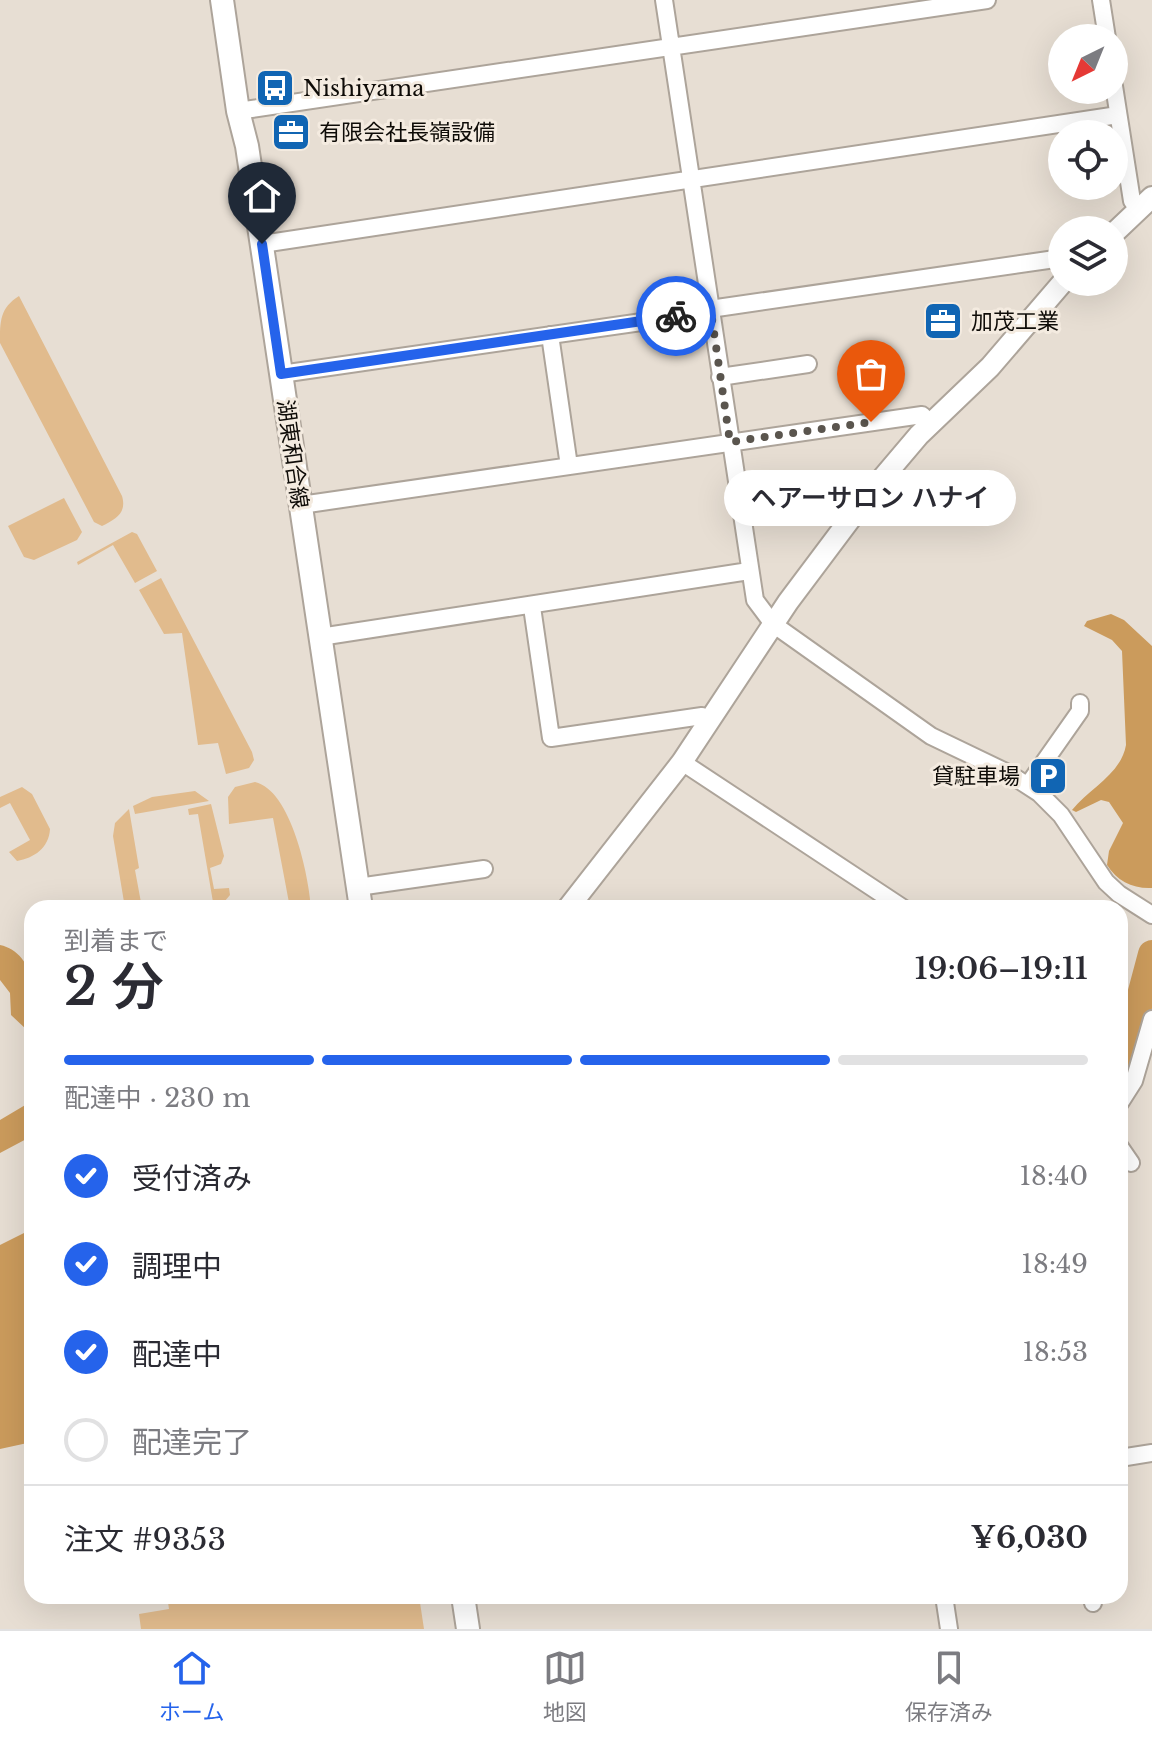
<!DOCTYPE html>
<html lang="ja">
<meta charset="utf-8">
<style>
body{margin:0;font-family:"Libre Baskerville","Noto Sans JP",serif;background:#f7f7f7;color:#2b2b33;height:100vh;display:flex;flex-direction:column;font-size:30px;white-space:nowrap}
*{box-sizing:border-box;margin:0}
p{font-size:26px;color:#7c7c81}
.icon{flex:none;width:44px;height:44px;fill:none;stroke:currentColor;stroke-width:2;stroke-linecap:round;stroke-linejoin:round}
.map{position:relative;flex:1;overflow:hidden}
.drawer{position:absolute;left:24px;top:900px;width:1104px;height:704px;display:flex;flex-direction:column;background:#fff;border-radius:24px;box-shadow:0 8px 32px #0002}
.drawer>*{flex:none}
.needle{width:52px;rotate:223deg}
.buttons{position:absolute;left:1048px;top:24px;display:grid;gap:16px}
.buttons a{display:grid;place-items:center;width:80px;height:80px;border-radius:50%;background:#fff;box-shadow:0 8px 32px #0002;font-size:40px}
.pin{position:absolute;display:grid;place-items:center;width:68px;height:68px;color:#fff;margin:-82px -34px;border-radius:50% 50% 50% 0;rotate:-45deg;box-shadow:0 0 8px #0007}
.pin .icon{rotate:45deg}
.courier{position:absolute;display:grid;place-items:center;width:80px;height:80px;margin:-40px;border:6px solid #2563eb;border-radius:50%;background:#fff;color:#222;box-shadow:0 2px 10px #0007}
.bubble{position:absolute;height:56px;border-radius:28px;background:#fff;box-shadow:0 8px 32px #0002;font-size:26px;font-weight:600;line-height:56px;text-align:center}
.head em{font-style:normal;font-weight:600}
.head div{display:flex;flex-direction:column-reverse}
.head{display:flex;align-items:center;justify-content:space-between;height:136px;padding:0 40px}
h1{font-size:52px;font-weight:600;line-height:60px}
.bar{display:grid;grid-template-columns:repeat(4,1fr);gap:12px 8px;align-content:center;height:96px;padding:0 40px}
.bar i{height:10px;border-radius:6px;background:#e1e1e2}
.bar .current{background:#2563eb}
.bar p{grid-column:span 4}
.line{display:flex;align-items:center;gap:20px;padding:0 40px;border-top:2px solid #e1e1e2}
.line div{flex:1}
ol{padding:0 40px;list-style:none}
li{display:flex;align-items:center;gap:24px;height:88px}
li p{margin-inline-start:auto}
li .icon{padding:8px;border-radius:50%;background:#2563eb;color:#fff;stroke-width:4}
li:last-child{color:#7c7c81}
li i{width:44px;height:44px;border:4px solid #e1e1e2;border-radius:50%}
.tabs{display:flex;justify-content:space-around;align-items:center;height:112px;border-top:2px solid #e1e1e2;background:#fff;font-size:22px;color:#7c7c81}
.tabs a{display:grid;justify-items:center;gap:4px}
.tabs .current{color:#2563eb}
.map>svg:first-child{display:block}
.green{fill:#e1bb8d}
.forest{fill:#cb9b5c}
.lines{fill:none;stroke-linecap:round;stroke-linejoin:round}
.river{stroke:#cb9b5c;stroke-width:28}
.minor-casing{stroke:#ada49a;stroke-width:20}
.tertiary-casing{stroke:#ada49a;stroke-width:24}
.secondary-casing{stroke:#ada49a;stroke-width:26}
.minor{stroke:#fff;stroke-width:16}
.tertiary{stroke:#fff;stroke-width:20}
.secondary{stroke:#fff;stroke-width:22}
.done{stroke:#5a554e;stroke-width:8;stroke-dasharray:0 14.4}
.route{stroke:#2563eb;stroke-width:10}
.labels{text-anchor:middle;stroke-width:6;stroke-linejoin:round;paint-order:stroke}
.poi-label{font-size:22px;fill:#0e0b07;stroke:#f4ebe0;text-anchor:start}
.street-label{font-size:22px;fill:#0e0b07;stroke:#f4ebe0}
</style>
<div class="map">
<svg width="1152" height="1629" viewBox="0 0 1152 1629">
<rect width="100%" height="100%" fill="#e7ded3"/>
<!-- green -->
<path class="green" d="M19 296 122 496C127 513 116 519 102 526L94 522 0 343C0 321 0 308 19 296Z
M64 498 82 532 77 540 34 560 24 557 8 526Z
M132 532 137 534 157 571 135 583 113 545 78 565 77 562Z
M161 578 252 752 254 760 249 768 226 774 218 743 198 745 182 633 164 634 139 590Z
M255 782C291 790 309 876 311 908H290L273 818 229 824 228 797 235 787Z
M22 787 32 794 50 829C49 848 34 858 17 861L9 852 30 840 10 803 0 808V797Z
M195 791 209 801 135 814 133 806 152 797Z
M211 804 224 856 221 864 210 868 214 889 229 888 230 895 219 908H214L198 814 189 815 188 809Z
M129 809 139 868 135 870 142 908H125L113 836 115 823Z
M167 1596H419L424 1629H141L139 1614 169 1609Z"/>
<!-- forest -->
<path class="forest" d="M1111 614 1124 620 1152 646V888C1133 889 1117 881 1107 865L1109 851 1123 823 1109 802 1101 800 1076 812 1072 810C1090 788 1121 774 1126 745L1122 651 1112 640 1084 626 1087 621Z
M0 945C18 949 28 963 32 981V1053L28 1044 27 1030 11 1015 10 993 0 980Z
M32 1101V1136L0 1153V1120Z
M32 1229V1442L0 1449V1245Z"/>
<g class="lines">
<!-- river -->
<path class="river" d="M1120 1074 1152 954"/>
<defs>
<path id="minor" d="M664 0 755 600 773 624 931 736 1008 773 1039 793 1061 815 1106 882 1119 894 1152 915
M1101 0 1107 38
M1114 86 1132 201 1139 209
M238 111 987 0
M262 244 1118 115
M710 309 1062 258
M550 335 569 466
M281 374 711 312
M720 377 808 364
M301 505 922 415 931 424
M532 607 551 738 702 716 710 721
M320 637 749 571
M682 762 903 908
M1028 785 1080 711V703
M358 887 484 869
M1120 1103 1134 1081 1152 1019
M1120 1147 1131 1163
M1120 1458 1152 1453
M944 1596 949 1629
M1092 1596 1093 1603"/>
<path id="tertiary" d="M1114 233 1152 197
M568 908 682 762 788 602 869 494 919 435 990 367 1063 282"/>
<path id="secondary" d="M222 0 238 111 247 146 361 908
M463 1596 468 1629"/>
</defs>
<!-- minor casing -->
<use href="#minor" class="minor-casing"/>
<!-- tertiary casing -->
<use href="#tertiary" class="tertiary-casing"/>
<!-- secondary casing -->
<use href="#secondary" class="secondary-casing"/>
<!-- minor -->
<use href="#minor" class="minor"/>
<!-- tertiary -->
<use href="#tertiary" class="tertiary"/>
<!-- secondary -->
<use href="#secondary" class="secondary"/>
</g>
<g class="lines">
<!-- done -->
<path class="done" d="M676 316 711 312 730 442 871 422"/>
<!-- route -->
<path class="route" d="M262 244 281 374 676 316"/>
</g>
<!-- icons -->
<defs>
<symbol id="bus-square" viewBox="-11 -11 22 22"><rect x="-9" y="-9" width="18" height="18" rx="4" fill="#1165b3" stroke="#f4ebe0"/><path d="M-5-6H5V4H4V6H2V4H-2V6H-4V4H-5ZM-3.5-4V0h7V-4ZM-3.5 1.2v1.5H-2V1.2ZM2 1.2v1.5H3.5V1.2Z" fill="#fff"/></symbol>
<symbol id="office-square" viewBox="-11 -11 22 22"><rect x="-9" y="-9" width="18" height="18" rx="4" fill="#1165b3" stroke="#f4ebe0"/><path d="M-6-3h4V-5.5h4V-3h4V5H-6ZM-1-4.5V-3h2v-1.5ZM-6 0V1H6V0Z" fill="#fff"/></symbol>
<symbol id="parking-square" viewBox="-11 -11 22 22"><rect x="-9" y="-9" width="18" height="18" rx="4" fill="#1165b3" stroke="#f4ebe0"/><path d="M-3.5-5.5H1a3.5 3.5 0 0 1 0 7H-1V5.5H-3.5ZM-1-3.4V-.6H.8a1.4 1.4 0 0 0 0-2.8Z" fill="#fff"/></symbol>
</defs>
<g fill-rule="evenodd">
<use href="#bus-square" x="253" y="66" width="44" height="44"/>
<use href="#office-square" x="269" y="110" width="44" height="44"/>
<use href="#office-square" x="921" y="299" width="44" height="44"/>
<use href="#parking-square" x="1026" y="754" width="44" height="44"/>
</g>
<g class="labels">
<!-- poi labels -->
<g class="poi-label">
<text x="303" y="96">Nishiyama</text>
<text x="319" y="140">有限会社長嶺設備</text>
<text x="971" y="329">加茂工業</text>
<text x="1020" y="784" text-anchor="end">貸駐車場</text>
</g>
<!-- street labels -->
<g class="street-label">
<text transform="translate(293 454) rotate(82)" y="8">湖東和合線</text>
</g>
</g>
</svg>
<div class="buttons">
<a><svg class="needle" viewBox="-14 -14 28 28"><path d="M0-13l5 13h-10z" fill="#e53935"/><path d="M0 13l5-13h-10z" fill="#7c7c81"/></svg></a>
<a><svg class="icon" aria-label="locate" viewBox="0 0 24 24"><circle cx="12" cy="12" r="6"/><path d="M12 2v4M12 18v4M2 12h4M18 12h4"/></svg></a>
<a><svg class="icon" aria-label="layers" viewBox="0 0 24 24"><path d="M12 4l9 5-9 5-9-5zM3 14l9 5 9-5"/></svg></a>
</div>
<div class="pin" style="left:871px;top:422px;background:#ea580c"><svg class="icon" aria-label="bag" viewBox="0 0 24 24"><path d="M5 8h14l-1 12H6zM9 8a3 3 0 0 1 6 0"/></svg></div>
<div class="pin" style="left:262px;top:244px;background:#1f2937"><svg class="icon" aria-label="home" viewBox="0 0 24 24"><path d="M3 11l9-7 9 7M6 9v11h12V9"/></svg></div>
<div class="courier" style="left:676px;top:316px"><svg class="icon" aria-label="bike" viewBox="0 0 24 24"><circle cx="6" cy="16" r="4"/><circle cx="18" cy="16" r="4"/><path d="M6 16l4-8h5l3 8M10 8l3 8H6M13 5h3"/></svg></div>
<div class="bubble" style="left:724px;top:470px;width:292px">ヘアーサロン ハナイ</div>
<section class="drawer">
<div class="head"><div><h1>2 分</h1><p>到着まで</p></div><em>19:06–19:11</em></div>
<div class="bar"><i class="current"></i><i class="current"></i><i class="current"></i><i></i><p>配達中 · 230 m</p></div>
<ol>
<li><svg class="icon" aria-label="check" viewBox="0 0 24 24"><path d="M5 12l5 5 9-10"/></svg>受付済み<p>18:40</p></li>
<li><svg class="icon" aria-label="check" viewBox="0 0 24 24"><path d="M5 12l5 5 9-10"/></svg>調理中<p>18:49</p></li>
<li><svg class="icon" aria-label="check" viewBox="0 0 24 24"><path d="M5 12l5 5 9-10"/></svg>配達中<p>18:53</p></li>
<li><i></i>配達完了</li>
</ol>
<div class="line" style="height:104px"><div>注文 #9353</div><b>¥6,030</b></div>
</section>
</div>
<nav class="tabs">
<a class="current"><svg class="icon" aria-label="home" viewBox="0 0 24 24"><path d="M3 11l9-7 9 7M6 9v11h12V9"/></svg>ホーム</a>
<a><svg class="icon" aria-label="map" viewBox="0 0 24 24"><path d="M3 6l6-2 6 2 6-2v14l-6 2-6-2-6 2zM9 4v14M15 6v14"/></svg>地図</a>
<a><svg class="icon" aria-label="saved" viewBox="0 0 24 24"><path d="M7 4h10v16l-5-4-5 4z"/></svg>保存済み</a>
</nav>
